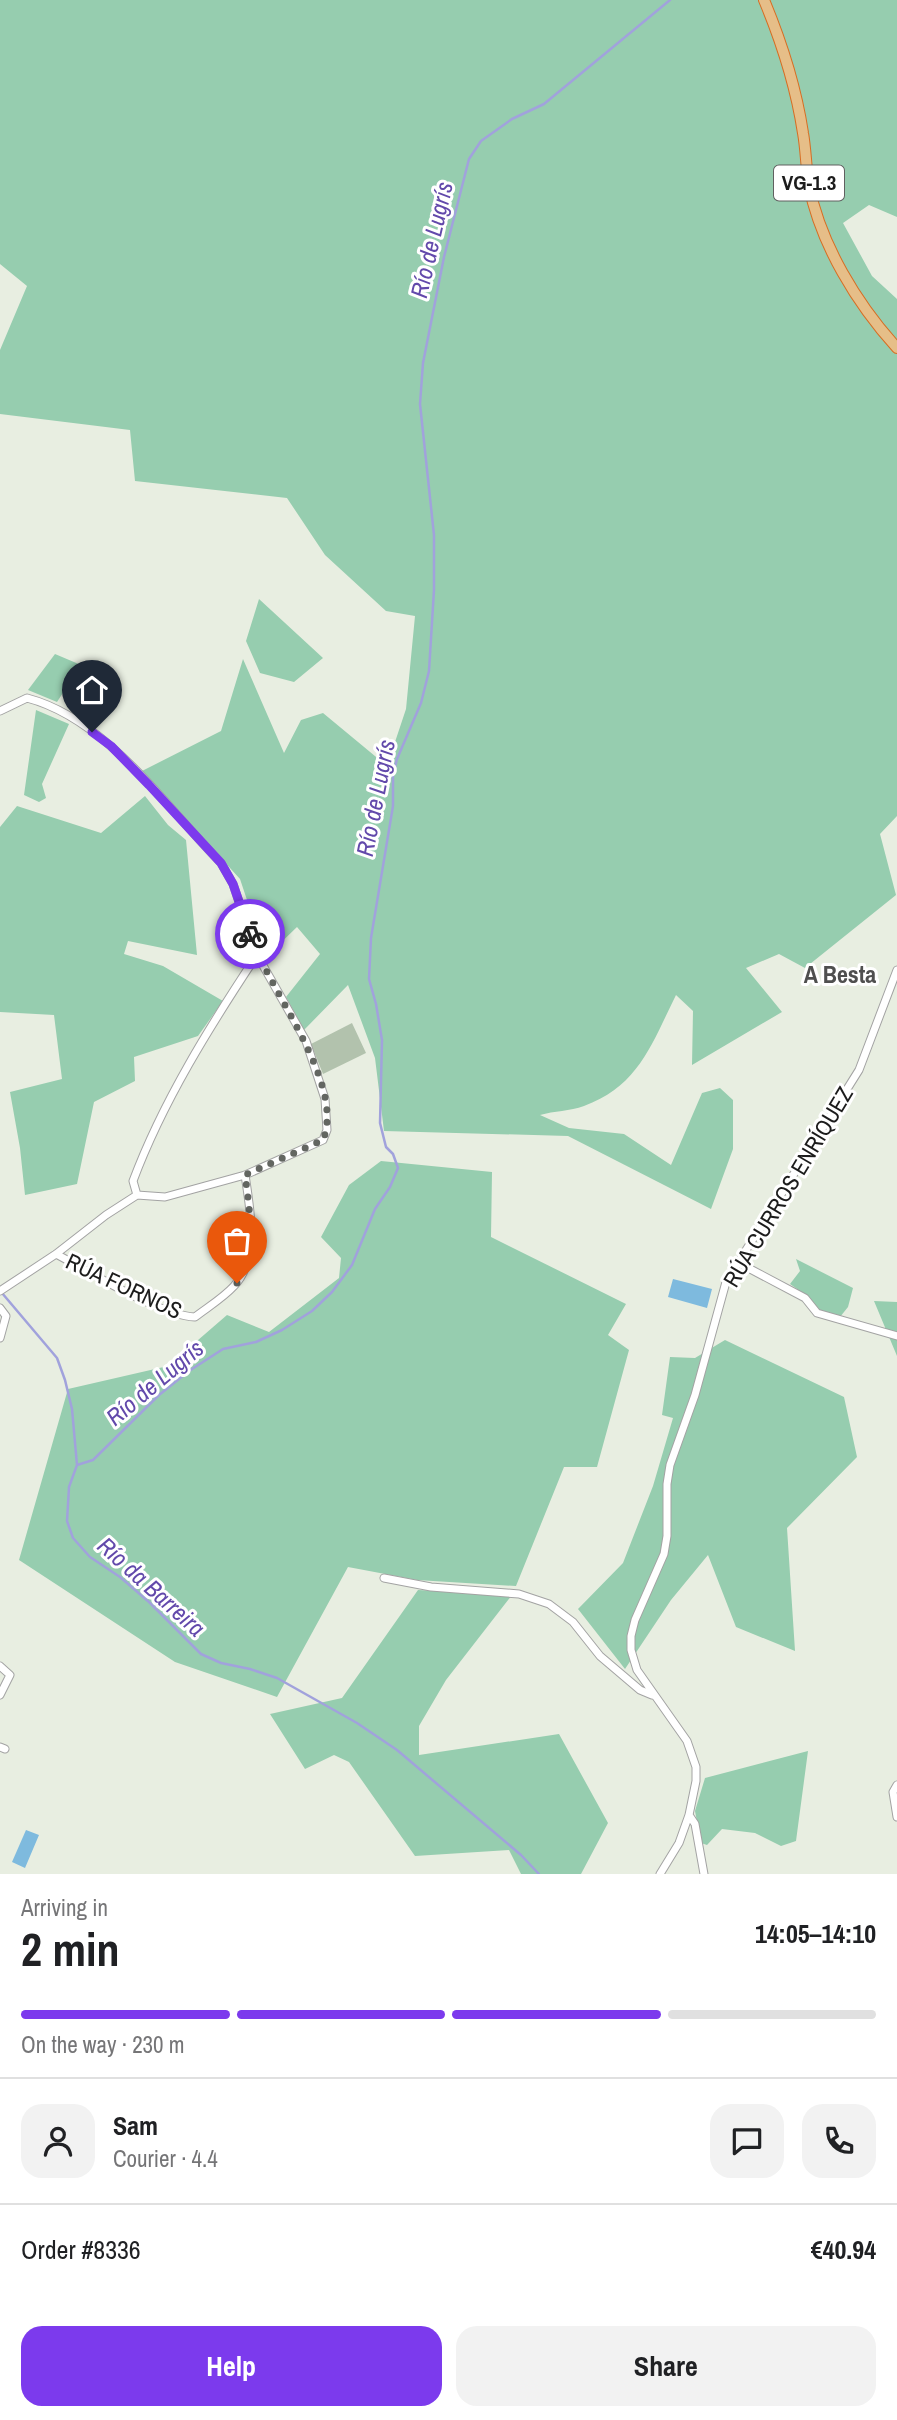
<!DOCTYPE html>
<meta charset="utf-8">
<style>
body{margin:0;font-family:"Archivo Narrow",sans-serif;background:#f2f2f2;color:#202124;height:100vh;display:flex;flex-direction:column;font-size:26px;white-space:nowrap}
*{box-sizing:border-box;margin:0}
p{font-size:23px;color:#757577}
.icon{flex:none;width:38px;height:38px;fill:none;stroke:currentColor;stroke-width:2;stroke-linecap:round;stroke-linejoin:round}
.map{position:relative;height:1874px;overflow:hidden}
.side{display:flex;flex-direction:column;background:#fff;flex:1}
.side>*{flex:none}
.pin{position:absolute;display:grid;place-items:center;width:60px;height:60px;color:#fff;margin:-72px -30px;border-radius:50% 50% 50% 0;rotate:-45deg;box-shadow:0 0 7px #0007}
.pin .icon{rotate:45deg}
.courier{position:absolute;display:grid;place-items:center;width:70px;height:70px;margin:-35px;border:5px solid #7c3aed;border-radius:50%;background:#fff;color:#222;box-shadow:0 2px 9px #0007}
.summary em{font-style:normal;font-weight:700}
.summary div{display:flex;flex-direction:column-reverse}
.summary{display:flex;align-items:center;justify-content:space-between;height:119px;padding:0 21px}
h1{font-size:46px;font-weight:700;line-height:52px}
.bar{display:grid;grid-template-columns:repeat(4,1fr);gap:10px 7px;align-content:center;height:84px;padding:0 21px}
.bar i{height:9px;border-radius:5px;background:#e0e0e0}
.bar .selected{background:#7c3aed}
.bar p{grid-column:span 4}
.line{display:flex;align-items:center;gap:18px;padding:0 21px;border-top:2px solid #e0e0e0}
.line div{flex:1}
.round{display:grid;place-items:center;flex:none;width:74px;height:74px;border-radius:21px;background:#f2f2f2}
.primary-button{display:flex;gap:14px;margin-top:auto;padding:14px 21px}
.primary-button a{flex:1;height:80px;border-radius:21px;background:#7c3aed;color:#fff;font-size:28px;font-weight:700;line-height:80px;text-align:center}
.primary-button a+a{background:#f2f2f2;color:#202124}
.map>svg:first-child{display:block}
.construction{fill:#b2c2ad}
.forest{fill:#96cdaf}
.pitch{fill:#7ebade}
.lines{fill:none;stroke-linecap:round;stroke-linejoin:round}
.stream{stroke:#a1a2dc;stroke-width:2.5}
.minor-casing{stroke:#a3a3a3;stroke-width:9}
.highway-casing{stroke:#d76d23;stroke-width:12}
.minor{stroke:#fff;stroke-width:7}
.highway{stroke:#e6be88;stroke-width:10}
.done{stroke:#636661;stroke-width:7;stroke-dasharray:0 12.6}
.route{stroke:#7c3aed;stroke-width:9}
.labels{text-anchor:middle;stroke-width:6;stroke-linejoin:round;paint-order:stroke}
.shield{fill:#fff;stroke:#606060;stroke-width:2}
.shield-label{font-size:21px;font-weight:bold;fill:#1c1c1c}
.street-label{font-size:23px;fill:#1c1c1c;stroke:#fff}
.water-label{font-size:24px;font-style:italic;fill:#6249ab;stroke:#fff}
.neighbourhood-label{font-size:24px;font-weight:bold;fill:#4f4f4f;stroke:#fff}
</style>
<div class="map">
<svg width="897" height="1874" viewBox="0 0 897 1874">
<rect width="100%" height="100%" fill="#e8eee1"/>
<!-- construction -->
<path class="construction" d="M352 1023 366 1053 323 1074 311 1044Z"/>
<!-- forest -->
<path class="forest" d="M0 0H897V217L869 205 843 223 872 276 897 299V816L880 834 896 895 805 968 779 954 746 968 782 1012 692 1065 693 1011 676 995C652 1043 639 1086 584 1106 570 1111 554 1111 540 1115L569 1128 624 1134 671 1165 702 1093 720 1088 733 1100V1149L711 1209 568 1136 384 1131 375 1058 348 985 304 1030 286 997 320 954 297 927 266 957 240 879 142 771 221 731 243 659 284 753 301 720 323 713 387 766 406 709 415 616 386 611 325 555 287 498 135 481 130 430 0 414V350L27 286 0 264Z
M259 599 323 658 294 682 260 673 246 641Z
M55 654 81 665 57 702 28 690Z
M36 710 69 724 42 784 46 798 39 802 24 795Z
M145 796 168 825 186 840 197 955 128 941 124 954 163 966 223 1001 198 1036 134 1057 135 1081 94 1102 77 1184 25 1195 20 1148 10 1092 62 1079 54 1015 0 1012V827L17 806 101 833Z
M381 1161 492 1172 491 1237 626 1304 608 1335 629 1350 597 1467H564L516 1586 417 1580 348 1567 277 1697 175 1662 19 1560 68 1389 168 1366 227 1315 269 1332 339 1278 341 1258 321 1237 349 1185Z
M796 1259 853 1288 848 1307 840 1317 819 1310 807 1296 790 1284 800 1271Z
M874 1301 897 1302V1356Z
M725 1340 844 1397 857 1457 787 1528 795 1651 736 1627 708 1555 671 1600 625 1669 578 1609 623 1563 653 1486 673 1418 662 1415 670 1357 695 1358Z
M418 1590 512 1595 446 1680 419 1726V1755L559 1734 608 1823 581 1874H521L509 1850 415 1856 349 1762 334 1755 305 1769 270 1714 342 1698Z
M808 1751 796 1841 781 1846 755 1833 722 1829 707 1845 701 1843 695 1811 705 1778Z"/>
<!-- pitch -->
<path class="pitch" d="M673 1279 712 1289 707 1308 668 1297Z
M26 1830 39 1835 25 1868 12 1862Z"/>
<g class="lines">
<!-- stream -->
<path class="stream" d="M2 1293 57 1358 65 1380 72 1409 77 1465 69 1487 67 1521 73 1538 90 1557 120 1577 149 1602 201 1654 221 1663 250 1669 277 1678 357 1723 397 1750 521 1855 539 1874
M77 1465 93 1460 159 1395 189 1371 223 1349 256 1342 282 1330 312 1311 332 1292 352 1265 375 1209 390 1187 398 1168 393 1154 386 1147 380 1123 382 1040 376 1004 369 979 371 938 393 806V775L397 759 421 703 429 671 434 590V535L420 404 423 363 444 257 469 159 481 141 512 119 544 104 670 0"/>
<defs>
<path id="minor" d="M0 711 27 698C107 719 165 806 221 863L233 884 257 955 306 1041 325 1099 327 1130 323 1140 245 1175 165 1197 137 1195 106 1215 56 1254 0 1291
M137 1195 133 1181C163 1101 210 1026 257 955
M56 1254C90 1272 161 1316 195 1317 208 1307 223 1298 234 1286 260 1259 250 1208 245 1175
M737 1262 805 1298 817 1313 897 1336
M0 1308 6 1316 0 1338
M384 1578 431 1587 519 1594 549 1604 573 1622 600 1656 640 1690 652 1695
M0 1666 10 1675 0 1695
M0 1747 5 1749
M897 1785 893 1792 897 1817
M689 1815 695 1824 704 1874
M660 1874 679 1843 689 1815 696 1781V1767L687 1741 637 1670 631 1650V1636L635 1620 664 1554 667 1536V1484L670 1465 695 1395 726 1282 859 1070 897 970"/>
<path id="highway" d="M764 0C782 43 796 87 803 133 806 150 806 168 809 186 821 245 857 304 897 348"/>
</defs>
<!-- minor casing -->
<use href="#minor" class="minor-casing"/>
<!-- highway casing -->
<use href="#highway" class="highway-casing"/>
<!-- minor -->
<use href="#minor" class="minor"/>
<!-- highway -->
<use href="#highway" class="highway"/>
</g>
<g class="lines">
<!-- done -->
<path class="done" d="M237 1283C256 1250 250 1211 245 1175L323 1140C346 1083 267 988 250 934"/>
<!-- route -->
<path class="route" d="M92 732 111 746 149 785 221 863 233 884 250 934"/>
</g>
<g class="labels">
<!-- shield labels -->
<rect class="shield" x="774" y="165.5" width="70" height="35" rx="5"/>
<g class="shield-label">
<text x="809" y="190">VG-1.3</text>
</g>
<!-- street labels -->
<g class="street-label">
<text transform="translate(788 1187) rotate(-59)" y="8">RÚA CURROS ENRÍQUEZ</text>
<text transform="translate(124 1286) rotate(25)" y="8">RÚA FORNOS</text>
</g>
<!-- water labels -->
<g class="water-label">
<text transform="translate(432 240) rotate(-77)" y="8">Río de Lugrís</text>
<text transform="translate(376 798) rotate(-79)" y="8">Río de Lugrís</text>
<text transform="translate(155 1383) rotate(-40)" y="8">Río de Lugrís</text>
<text transform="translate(151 1587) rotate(42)" y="8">Río da Barreira</text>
</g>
<!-- neighbourhood labels -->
<g class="neighbourhood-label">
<text x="840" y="983">A Besta</text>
</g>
</g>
</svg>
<div class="pin" style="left:237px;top:1283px;background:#ea580c"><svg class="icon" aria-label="bag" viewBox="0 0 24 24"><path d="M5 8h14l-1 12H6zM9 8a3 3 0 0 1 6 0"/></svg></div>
<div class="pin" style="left:92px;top:732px;background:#1f2937"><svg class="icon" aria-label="home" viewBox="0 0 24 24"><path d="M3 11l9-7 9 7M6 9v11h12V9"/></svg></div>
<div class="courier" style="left:250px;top:934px"><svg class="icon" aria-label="bike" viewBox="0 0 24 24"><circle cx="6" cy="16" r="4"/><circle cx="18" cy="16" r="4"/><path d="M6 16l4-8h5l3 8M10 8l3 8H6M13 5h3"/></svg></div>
</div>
<section class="side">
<div class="summary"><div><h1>2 min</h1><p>Arriving in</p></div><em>14:05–14:10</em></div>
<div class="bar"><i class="selected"></i><i class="selected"></i><i class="selected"></i><i></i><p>On the way · 230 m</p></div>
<div class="line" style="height:126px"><a class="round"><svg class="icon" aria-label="person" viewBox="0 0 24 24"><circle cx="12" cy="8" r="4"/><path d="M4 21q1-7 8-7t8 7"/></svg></a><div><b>Sam</b><p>Courier · 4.4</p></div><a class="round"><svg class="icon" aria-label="chat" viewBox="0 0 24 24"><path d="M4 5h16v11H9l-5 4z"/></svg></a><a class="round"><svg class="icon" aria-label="phone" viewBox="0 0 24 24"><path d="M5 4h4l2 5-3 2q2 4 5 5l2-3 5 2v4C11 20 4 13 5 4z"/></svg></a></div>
<div class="line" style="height:91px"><div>Order #8336</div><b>€40.94</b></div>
<div class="primary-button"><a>Help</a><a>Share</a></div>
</section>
